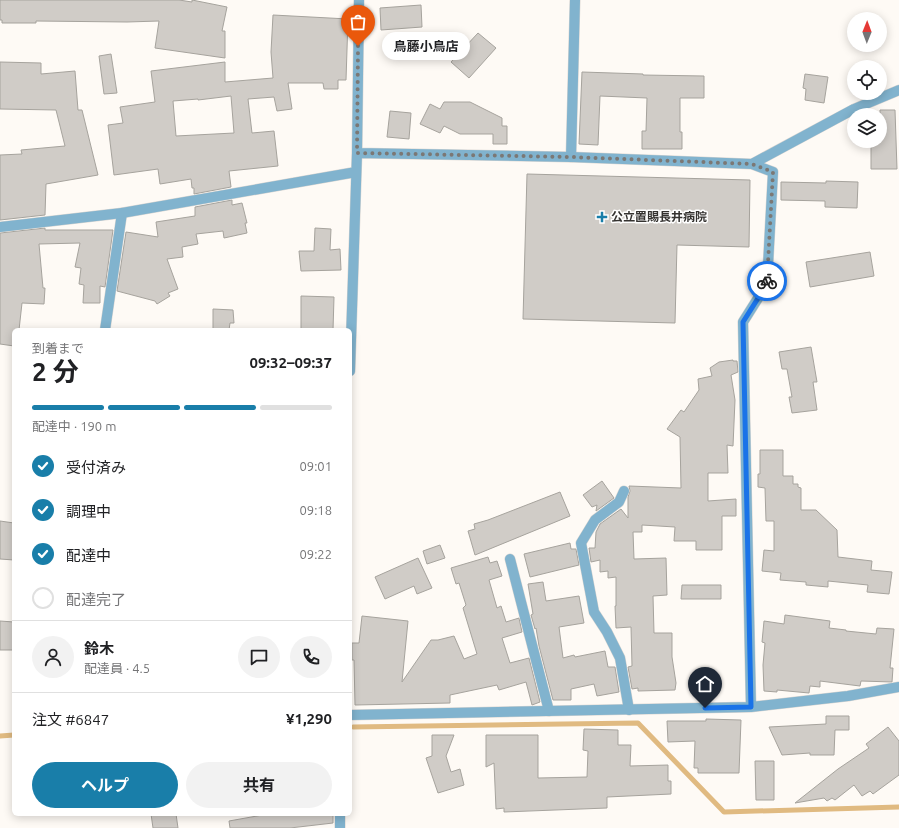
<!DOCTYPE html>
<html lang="ja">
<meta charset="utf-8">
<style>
body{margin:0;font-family:Ubuntu,"Noto Sans JP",sans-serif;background:#f2f2f2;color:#202124;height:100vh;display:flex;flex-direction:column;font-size:15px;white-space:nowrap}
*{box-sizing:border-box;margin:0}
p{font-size:13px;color:#757577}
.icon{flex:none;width:22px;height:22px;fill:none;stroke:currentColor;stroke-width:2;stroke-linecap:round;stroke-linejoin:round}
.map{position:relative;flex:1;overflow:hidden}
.panel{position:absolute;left:12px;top:328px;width:340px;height:488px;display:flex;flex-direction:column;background:#fff;border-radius:6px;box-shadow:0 2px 10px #0003}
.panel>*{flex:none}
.needle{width:26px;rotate:1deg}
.buttons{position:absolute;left:847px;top:12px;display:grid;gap:8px}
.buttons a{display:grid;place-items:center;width:40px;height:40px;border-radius:50%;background:#fff;box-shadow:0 2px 10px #0003;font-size:20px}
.pin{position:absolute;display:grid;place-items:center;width:34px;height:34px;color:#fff;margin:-41px -17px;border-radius:50% 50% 50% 0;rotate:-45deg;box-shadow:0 0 4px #0007}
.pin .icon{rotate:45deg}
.courier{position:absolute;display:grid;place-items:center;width:40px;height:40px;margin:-20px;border:3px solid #1a73e8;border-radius:50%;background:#fff;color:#222;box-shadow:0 1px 5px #0007}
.bubble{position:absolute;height:28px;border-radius:14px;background:#fff;box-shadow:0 2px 10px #0003;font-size:13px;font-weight:700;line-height:28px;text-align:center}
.overview em{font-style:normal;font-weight:700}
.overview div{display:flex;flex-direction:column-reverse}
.overview{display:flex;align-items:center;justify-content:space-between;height:68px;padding:0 20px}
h1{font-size:26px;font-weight:700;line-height:30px}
.bar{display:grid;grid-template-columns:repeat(4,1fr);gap:6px 4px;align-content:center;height:48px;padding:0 20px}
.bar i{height:5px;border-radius:3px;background:#e0e0e0}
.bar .on{background:#197ea9}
.bar p{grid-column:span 4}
.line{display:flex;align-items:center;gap:10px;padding:0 20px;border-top:1px solid #e0e0e0}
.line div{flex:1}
.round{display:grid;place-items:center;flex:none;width:42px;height:42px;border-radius:21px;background:#f2f2f2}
ol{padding:0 20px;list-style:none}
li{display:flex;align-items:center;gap:12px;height:44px}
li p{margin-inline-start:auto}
li .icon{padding:4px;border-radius:50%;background:#197ea9;color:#fff;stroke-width:4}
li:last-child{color:#757577}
li i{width:22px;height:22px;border:2px solid #e0e0e0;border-radius:50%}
.primary-button{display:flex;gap:8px;margin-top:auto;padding:8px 20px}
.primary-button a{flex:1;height:46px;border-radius:24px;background:#197ea9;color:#fff;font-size:16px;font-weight:700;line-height:46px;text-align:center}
.primary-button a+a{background:#f2f2f2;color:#202124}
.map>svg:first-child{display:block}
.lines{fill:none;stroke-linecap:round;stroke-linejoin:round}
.stream{stroke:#e0ba81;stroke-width:5}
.building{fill:#d0ccc7;stroke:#a6a39d;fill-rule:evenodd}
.lane-casing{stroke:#dad6d2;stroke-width:11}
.street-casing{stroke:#dad6d2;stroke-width:11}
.lane{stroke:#81b3ce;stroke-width:10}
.street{stroke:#81b3ce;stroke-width:10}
.done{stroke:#7b7875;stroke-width:4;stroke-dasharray:0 7.2}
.route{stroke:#1a73e8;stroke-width:5}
.poi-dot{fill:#197ea9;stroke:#fff;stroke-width:1.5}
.labels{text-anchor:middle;stroke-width:3;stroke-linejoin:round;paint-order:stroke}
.poi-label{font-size:12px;font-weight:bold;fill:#343230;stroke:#fff;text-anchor:start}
</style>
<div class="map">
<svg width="899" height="828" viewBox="0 0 899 828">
<rect width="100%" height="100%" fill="#fefaf5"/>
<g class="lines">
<!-- stream -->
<path class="stream" d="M353 727 638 723 724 812 899 807
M0 736 14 735"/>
</g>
<!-- building -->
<path class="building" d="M0 0H179L192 2V0L227 7 222 31H225V58L155 48 159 21 127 22 36 21V23H2V20H0Z
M421 5 422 27 381 30 380 8Z
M273 15 348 19 346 80H338V89H324L323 83H288L292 109 277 111 274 97 248 99 252 133 274 131 278 166 229 171 231 187 194 194V188H192L191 179 160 184 158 169 114 175 108 125 123 123 120 107 155 102 151 71 225 62V82L273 78 271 52ZM231 96 234 133 176 136 173 101 198 99V100Z
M478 33 496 48 469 78 451 62Z
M111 54 117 93 104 94 99 56Z
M0 62 41 63V74L75 71 78 110H82L98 175 46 184 45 215 0 220V155L22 154 21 150 65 146 56 110 0 109Z
M582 72 643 74V75L704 76V98H680V132H682V149H642V131H646L647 98 600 96 598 145 579 144Z
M805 74 828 77 824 103 805 100 806 89 803 88Z
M444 102H470L502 118V126H507V144H493V134H460L444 126 440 133 420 124 430 104 440 109Z
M880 110H895L897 169H871V141H880Z
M390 111 411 113 409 139 387 137Z
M527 174 750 180 749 247 677 245 675 323 523 319Z
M826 181 858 182 857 208 825 207V201L781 200V182L826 183Z
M232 200V205L242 203 247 223H245L247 233 224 238 223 231 196 234 198 244 182 247 183 257 167 259 178 289 168 293 170 296 157 304 155 301 117 291 126 232 158 237 156 222 195 216V207Z
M45 228V230H113L105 287 100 286V303H83L84 285 79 284 81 268 75 267 80 243 39 244 43 288H45L44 304 22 303 19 330H14V346L0 344V233Z
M315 228 331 229 330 250 340 249 341 270 301 271 299 251H314Z
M870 252 874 276 810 287 806 262Z
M301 296 334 297 333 330H301Z
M213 309 233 310 234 323H230L229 330H213Z
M811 347 817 382H813L817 410 792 413 789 397H792L787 369H782L779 352Z
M733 360V361H737L738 372 731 375 735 400 733 446 727 445 728 473H708V501L736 499V516H722V550H696V541H674L675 527 642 525V532H633L634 559 666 558 667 595 653 596 654 633H672V657L676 683 675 690 638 691V688L632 689 628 667 632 666 631 627 616 628 615 606H616V577L608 578V571L600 572V560L591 562 589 548H595L596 532 600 524 621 509 628 518V497L630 491 629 486 681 488 680 437 667 429 681 410 684 412 699 390 698 379 712 376 710 368 719 362Z
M760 450H783V476H793V484H798V487L801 488V510H816L837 530 838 557 872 561 871 570 892 572 889 594 867 592 868 585 828 581V587L806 585V582L780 580 781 573 762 571 764 550 774 551V521H766L765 488 758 487V474H760Z
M602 481 614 498 596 511 597 505 592 507 583 495Z
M560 492 570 516 475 555 468 531 475 529 474 524 488 520Z
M0 521 14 523V560L0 559Z
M570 543 571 549H576L579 565 530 577 524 554Z
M440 545 445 558 427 564 423 551Z
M488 557 490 563 497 561 502 576 489 580 497 608 501 606 506 622 519 618 522 632 502 638 510 663 529 658 540 702 532 705 526 682 499 690 497 685 450 695V703L355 705 354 660H352V643H359L362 616 408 621 402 682 431 640H438L454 636 464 659 477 654 463 608 466 605 459 583 456 584 451 568Z
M418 558 432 588 417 594 414 586 385 599 375 577Z
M543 582 546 601 579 596 584 623 559 627 563 658 574 655 575 657 605 651 608 667H615L619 692 597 696 594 684 571 689V700H553L539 646 536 628 535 629 531 615 533 614 528 584Z
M682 585H721V599H681Z
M785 615 830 621 829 628 846 630V631L876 634 877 628 894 629 890 668H893L892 682 861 681 860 686 820 681V687L810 686 809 693 777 690V692L764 691 763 665 765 643 762 642 764 621 784 624Z
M0 621 14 622V650H0Z
M826 716H849V730H835L834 755H810V753L782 755 769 727 826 724Z
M706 719 741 720 739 773H698V768H694L695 741 668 742 667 721H706Z
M888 727 899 741V775L873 794 870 791 862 796 854 785 835 800 832 798 827 801 824 798 795 803 838 769 869 748 866 744Z
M584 729 618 730V745H631L630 766 668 765V781H671V794L607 797V808L504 812V808L496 809 494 763 486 767V735H538V778L587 777 588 751 583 750Z
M432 735H454L446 756 451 772 460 769 464 785 438 793 426 758 432 756Z
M755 761H774V800H756Z
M151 814H176L178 828H153Z
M268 814H333V823L290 828H230L229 821Z"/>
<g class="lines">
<defs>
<path id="lane" d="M571 157 575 0
M105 330 122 213
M624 491 619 502 595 520 581 543 594 612 607 632 620 658 629 710
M510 559 549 711"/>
<path id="street" d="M357 153 571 157 752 164 773 172 767 284 743 322 751 707
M752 164 854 109 899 90
M0 227 122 213 356 172
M350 371 357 153 359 0
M350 715 751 707 848 696 899 687
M340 814V828"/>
</defs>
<!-- lane casing -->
<use href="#lane" class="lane-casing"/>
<!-- street casing -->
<use href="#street" class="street-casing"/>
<!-- lane -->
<use href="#lane" class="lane"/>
<!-- street -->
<use href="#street" class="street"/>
</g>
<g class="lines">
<!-- done -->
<path class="done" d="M358 46 357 153 571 157 752 164 773 172 767 281"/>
<!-- route -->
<path class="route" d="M705 708 751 707 743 322 767 284V281"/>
</g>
<!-- markers -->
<path class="poi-dot" d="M600 211h4v4h4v4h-4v4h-4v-4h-4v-4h4z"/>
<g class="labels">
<!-- poi labels -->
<g class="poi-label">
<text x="611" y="221">公立置賜長井病院</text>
</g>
</g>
</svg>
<div class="buttons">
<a><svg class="needle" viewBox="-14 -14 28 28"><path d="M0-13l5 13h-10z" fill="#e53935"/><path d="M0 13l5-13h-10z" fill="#757577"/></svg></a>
<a><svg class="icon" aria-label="locate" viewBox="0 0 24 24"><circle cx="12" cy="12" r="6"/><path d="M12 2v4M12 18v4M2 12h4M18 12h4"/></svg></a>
<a><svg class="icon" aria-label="layers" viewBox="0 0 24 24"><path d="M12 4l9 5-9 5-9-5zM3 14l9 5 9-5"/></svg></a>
</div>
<div class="pin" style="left:358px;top:46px;background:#ea580c"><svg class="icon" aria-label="bag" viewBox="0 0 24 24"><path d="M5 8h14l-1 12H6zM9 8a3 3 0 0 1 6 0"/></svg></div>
<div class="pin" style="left:705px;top:708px;background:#1f2937"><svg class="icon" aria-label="home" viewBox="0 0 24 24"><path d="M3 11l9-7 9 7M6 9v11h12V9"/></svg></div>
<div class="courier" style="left:767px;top:281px"><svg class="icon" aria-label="bike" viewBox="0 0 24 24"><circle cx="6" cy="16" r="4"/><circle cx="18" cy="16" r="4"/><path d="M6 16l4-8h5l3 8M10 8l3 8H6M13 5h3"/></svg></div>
<div class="bubble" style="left:382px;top:32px;width:88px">鳥藤小鳥店</div>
<section class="panel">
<div class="overview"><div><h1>2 分</h1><p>到着まで</p></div><em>09:32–09:37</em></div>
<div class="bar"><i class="on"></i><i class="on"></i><i class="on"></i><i></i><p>配達中 · 190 m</p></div>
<ol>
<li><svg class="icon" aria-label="check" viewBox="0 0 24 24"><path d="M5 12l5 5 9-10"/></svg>受付済み<p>09:01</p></li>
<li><svg class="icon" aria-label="check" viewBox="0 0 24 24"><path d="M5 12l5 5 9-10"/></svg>調理中<p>09:18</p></li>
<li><svg class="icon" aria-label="check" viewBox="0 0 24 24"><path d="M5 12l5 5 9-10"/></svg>配達中<p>09:22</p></li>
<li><i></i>配達完了</li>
</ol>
<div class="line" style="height:72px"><a class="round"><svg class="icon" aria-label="person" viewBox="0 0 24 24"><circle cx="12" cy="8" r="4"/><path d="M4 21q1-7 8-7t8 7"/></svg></a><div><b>鈴木</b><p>配達員 · 4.5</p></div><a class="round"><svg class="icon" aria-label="chat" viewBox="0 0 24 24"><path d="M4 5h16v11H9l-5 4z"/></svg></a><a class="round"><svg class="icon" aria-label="phone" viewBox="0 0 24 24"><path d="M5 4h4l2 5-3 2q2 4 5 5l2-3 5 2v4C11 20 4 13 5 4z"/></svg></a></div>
<div class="line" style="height:52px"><div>注文 #6847</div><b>¥1,290</b></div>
<div class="primary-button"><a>ヘルプ</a><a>共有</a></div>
</section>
</div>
